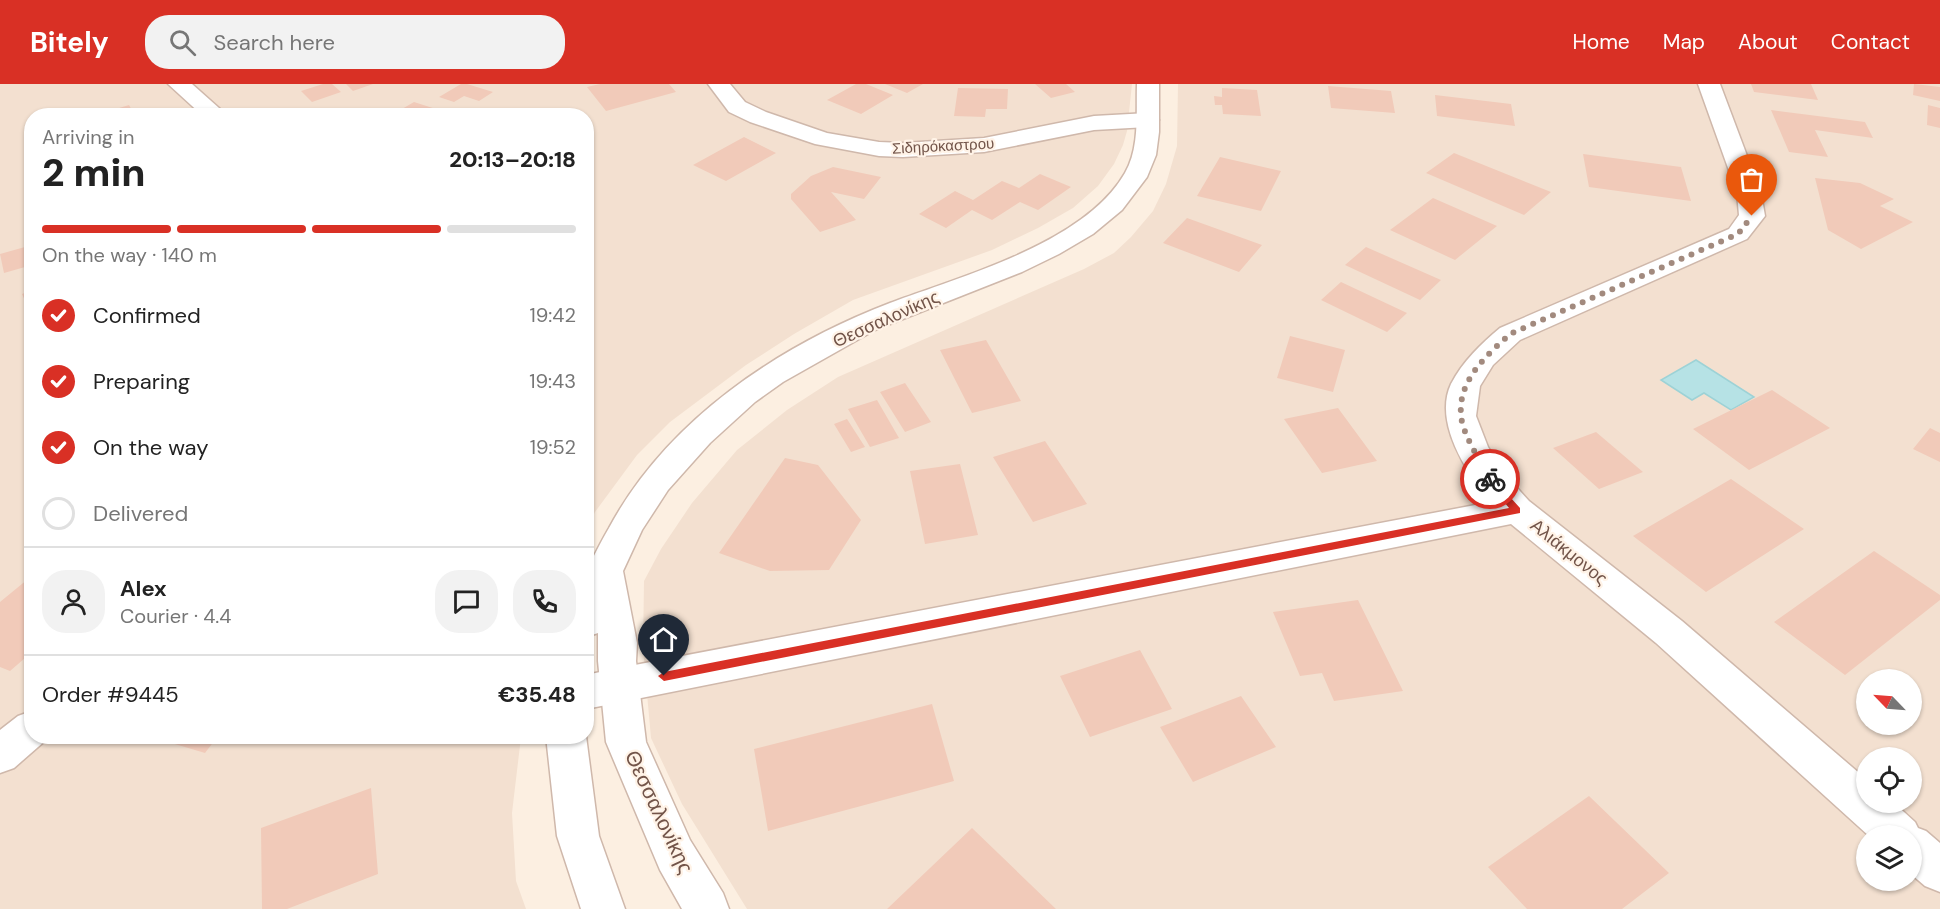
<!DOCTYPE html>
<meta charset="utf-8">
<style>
body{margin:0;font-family:"DM Sans",sans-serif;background:#f2f2f2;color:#222;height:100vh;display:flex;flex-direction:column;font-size:22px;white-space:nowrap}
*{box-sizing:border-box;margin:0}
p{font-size:20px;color:#767676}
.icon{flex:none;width:33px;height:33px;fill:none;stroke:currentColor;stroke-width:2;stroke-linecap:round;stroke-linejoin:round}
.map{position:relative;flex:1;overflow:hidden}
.panel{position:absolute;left:24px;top:24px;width:570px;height:636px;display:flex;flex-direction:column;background:#fff;border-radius:24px;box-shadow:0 2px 4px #0004}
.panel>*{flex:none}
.needle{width:39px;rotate:295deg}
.buttons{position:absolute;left:1856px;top:585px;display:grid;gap:12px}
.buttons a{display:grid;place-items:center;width:66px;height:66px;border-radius:50%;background:#fff;box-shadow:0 2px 4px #0004;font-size:30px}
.pin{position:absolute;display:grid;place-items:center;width:51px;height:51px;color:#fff;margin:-62px -26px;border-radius:50% 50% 50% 0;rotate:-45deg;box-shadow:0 0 6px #0007}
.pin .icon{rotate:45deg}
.courier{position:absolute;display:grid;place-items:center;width:60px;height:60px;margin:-30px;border:4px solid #d93025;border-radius:50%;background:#fff;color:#222;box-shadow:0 2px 8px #0007}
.overview em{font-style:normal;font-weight:800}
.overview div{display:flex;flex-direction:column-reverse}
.overview{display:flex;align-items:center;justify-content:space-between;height:102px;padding:0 18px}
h1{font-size:39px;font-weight:800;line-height:45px}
.bar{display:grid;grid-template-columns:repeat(4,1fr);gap:9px 6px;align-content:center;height:72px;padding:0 18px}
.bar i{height:8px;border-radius:4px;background:#e0e0e0}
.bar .selected{background:#d93025}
.bar p{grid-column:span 4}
.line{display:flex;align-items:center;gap:15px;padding:0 18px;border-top:2px solid #e0e0e0}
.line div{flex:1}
.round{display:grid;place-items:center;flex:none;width:63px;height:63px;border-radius:24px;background:#f2f2f2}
ol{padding:0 18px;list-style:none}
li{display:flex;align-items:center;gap:18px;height:66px}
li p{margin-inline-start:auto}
li .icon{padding:6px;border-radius:50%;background:#d93025;color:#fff;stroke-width:4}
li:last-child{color:#767676}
li i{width:33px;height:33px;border:3px solid #e0e0e0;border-radius:50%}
header{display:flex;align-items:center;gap:36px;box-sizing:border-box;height:84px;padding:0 30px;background:#d93025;color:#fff}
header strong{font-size:28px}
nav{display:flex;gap:33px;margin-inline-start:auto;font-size:21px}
.search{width:420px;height:54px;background:#f2f2f2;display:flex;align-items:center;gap:15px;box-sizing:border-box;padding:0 21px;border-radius:24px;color:#767676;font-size:22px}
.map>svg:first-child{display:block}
.residential{fill:#f3e0d0;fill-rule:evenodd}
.water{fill:#b6e2e5;stroke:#9dd2d6;stroke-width:1.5}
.building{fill:#f1cab9}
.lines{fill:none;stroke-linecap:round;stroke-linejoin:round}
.minor-casing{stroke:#cfb8ab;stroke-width:3}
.tertiary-casing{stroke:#cfb8ab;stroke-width:3}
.minor{fill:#fff;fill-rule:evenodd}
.tertiary{fill:#fff;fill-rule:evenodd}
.route{fill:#d93025}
.done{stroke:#a28a7e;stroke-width:6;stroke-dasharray:0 10.8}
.labels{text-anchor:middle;stroke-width:4.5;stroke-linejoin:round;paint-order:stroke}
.far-street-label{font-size:15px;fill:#725449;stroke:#fff3e7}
.street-label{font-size:18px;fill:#725449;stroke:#fff3e7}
.near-street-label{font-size:21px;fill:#725449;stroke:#fff3e7}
</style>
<header>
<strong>Bitely</strong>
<div class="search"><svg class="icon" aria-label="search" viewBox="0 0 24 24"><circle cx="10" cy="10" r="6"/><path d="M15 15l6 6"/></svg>Search here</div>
<nav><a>Home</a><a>Map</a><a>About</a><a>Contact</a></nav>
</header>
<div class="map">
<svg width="1940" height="825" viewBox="0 0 1940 825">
<rect width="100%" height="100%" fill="#fcefe1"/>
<!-- residential -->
<path class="residential" d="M0 0H1132L1127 47 1123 61 1114 80 1098 102 1073 124 1038 144 992 166 853 216 794 250 746 281 670 338 637 371 595 428 587 444 586 32H32V652L521 653 512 729 516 797 526 825H0Z
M1178 0H1940V825H747L682 720 651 654 643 565 644 497 661 465 692 419 737 366 787 326 838 293 1084 185 1114 169 1131 153 1153 127 1166 100 1177 62ZM1866 596H1911V640H1866ZM1866 674H1911V718H1866ZM1866 752H1911V796H1866Z"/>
<!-- water -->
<path class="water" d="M1696 276 1754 313 1731 326 1704 309 1692 316 1661 296Z"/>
<!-- building -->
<path class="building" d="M323 0H332L341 8 312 18 301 7Z
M346 0H373L353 7Z
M461 0H467L493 8 479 17 464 12 454 18 439 13Z
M600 0H669L676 8 606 27 587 3Z
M856 0H866L893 11 861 30 827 16Z
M885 0H923L907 9Z
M1035 0H1066L1075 8 1051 14Z
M1751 0H1811L1818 16 1754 8Z
M1914 0 1940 3V17L1913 11Z
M1328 2 1391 7 1395 29 1331 24Z
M958 4 1008 5 1007 25H986L985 33 954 32Z
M1222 4 1257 6 1261 32 1223 30 1222 21H1215L1214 12 1222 13Z
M1435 11 1511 20 1515 42 1437 32Z
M414 18 445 28 438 32H390Z
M129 21 135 32H96V31Z
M1928 21 1940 24V44L1927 41Z
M1771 26 1865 38 1873 54 1815 46 1828 73 1789 68Z
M744 53 776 69 726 97 693 81Z
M1454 69 1551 108 1524 131 1426 89Z
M1583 70 1681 83 1691 117 1589 103Z
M1220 73 1281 87 1261 127 1197 112Z
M833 83 881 93 864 115 831 108 856 136 820 148 791 115V110L811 92Z
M1040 90 1071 103 1038 126 1020 118 992 136 972 126 946 144 919 130 955 107 973 116 1002 97 1019 104Z
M1815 94 1860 99 1894 115 1880 122 1913 138 1861 165 1828 146Z
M1433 114 1497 142 1455 176 1390 146Z
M1187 134 1262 161 1239 188 1163 159Z
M32 161V181L4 189 0 170Z
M1366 163 1441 196 1420 216 1345 181Z
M1341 198 1407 229 1387 248 1321 216Z
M32 206V232L22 210Z
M1290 252 1345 266 1333 308 1277 294Z
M986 256 1021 317 972 329 940 266Z
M905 299 931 338 905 348 880 308Z
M1772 306 1830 344 1749 386 1693 345Z
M877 316 899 354 870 363 848 325Z
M1338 324 1377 377 1322 389 1284 335Z
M847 335 865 363 851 368 834 340Z
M1930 344 1940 349V378L1913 365Z
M1596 348 1643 388 1599 405 1553 364Z
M1045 357 1087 420 1033 438 993 373Z
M785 374 818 381 861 436 829 486 770 487 719 469Z
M960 380 978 451 925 460 910 387Z
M1731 395 1804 445 1706 508 1633 452Z
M1874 467 1940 511V516L1845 591 1774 538Z
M28 495 32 496V568L10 587 0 583V518Z
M1358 516 1403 607 1334 617 1322 589 1300 592 1273 528Z
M1140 566 1172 625 1090 653 1060 592Z
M1241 612 1276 663 1193 698 1160 643Z
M932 620 954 697 768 747 754 665Z
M148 652H218L205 669Z
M371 704 378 790 287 825H262L261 744Z
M1589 712 1669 789 1622 825H1527L1488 783Z
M972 744 1056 825H887Z"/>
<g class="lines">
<defs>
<path id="minor" d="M168 0H192L228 32H203Z
M708 0H730L745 18 766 28 827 49 879 58 903 59 984 54 1094 32 1148 29 1156 31 1159 36 1156 41 1148 43 1094 46 984 68 903 73 879 72 815 60 750 38 729 28Z
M1698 0H1720L1761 109 1765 132 1747 155 1520 256 1493 281 1480 302 1476 332 1488 363 1503 388 1529 417 1682 537 1866 695V718H1893L1915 738 1918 744 1926 747 1940 759V808L1925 802 1911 790V752H1869L1656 559 1511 440 586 625V591L619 584 1491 418C1467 390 1433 338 1451 300 1463 277 1481 260 1500 244L1729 145 1739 131 1737 109Z
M32 627V652H48L46 656 14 684 0 689V646L18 632Z"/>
<path id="tertiary" d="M1137 0H1159V48L1156 71 1147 93 1122 126 1093 150 1059 170 1022 188 875 246 783 298 755 318 710 359 668 406 642 446 623 487 637 559 636 577 646 658 690 756 723 809 729 825H682L660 786 606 658 598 577V549L586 553C586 535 583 506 587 489 592 474 601 458 609 444 667 336 778 262 890 219 962 192 1085 159 1125 89 1140 63 1136 29 1137 0Z
M546 652H586L599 752 625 825H581L557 752Z"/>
</defs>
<!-- minor casing -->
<use href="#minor" class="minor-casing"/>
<!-- tertiary casing -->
<use href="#tertiary" class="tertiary-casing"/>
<!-- minor -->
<use href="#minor" class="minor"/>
<!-- tertiary -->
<use href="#tertiary" class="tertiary"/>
</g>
<!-- route -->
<path class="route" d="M1490 391 1520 424V429L664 597 658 592 664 588 1509 424 1487 397 1485 395Z"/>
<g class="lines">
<!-- done -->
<path class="done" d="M1490 395C1481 378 1462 350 1461 331 1458 296 1487 271 1510 250L1738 150 1752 132"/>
</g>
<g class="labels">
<!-- far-street labels -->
<g class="far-street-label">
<text transform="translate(943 62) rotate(-3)" y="5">Σιδηρόκαστρου</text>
</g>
<!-- street labels -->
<g class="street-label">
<text transform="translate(886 235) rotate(-24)" y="6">Θεσσαλονίκης</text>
<text transform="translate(1569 468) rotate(39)" y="6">Αλιάκμονος</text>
</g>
<!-- near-street labels -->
<g class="near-street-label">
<text transform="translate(659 728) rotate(65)" y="7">Θεσσαλονίκης</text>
</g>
</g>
</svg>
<div class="buttons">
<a><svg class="needle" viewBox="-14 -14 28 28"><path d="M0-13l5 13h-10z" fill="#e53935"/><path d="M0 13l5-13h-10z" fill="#767676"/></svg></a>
<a><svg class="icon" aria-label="locate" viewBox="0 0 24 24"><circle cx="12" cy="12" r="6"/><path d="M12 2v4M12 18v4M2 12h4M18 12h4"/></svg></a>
<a><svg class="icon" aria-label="layers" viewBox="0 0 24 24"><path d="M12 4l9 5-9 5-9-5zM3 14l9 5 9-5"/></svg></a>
</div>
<div class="pin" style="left:1752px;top:132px;background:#ea580c"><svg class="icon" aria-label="bag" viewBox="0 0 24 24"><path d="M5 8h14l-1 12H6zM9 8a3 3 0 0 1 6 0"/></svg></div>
<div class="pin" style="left:664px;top:592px;background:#1f2937"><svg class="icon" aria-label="home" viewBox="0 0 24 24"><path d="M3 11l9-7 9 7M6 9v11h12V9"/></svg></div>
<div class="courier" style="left:1490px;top:395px"><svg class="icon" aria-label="bike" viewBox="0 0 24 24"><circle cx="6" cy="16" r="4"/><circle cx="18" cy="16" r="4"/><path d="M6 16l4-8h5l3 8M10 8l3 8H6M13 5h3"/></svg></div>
<section class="panel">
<div class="overview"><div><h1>2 min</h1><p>Arriving in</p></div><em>20:13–20:18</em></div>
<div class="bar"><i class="selected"></i><i class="selected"></i><i class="selected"></i><i></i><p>On the way · 140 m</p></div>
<ol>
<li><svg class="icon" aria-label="check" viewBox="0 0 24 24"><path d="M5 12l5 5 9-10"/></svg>Confirmed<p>19:42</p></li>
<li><svg class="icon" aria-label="check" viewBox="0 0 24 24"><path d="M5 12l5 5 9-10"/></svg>Preparing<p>19:43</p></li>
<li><svg class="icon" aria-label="check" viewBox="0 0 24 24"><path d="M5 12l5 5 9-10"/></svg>On the way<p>19:52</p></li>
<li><i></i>Delivered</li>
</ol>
<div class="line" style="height:108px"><a class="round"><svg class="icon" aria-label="person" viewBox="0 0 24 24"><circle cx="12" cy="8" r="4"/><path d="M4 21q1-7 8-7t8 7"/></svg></a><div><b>Alex</b><p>Courier · 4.4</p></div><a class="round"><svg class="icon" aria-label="chat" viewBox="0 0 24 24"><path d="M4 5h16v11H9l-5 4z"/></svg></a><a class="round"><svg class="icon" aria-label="phone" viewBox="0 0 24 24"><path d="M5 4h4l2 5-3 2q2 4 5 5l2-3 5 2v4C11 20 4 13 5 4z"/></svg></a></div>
<div class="line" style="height:78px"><div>Order #9445</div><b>€35.48</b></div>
</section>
</div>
